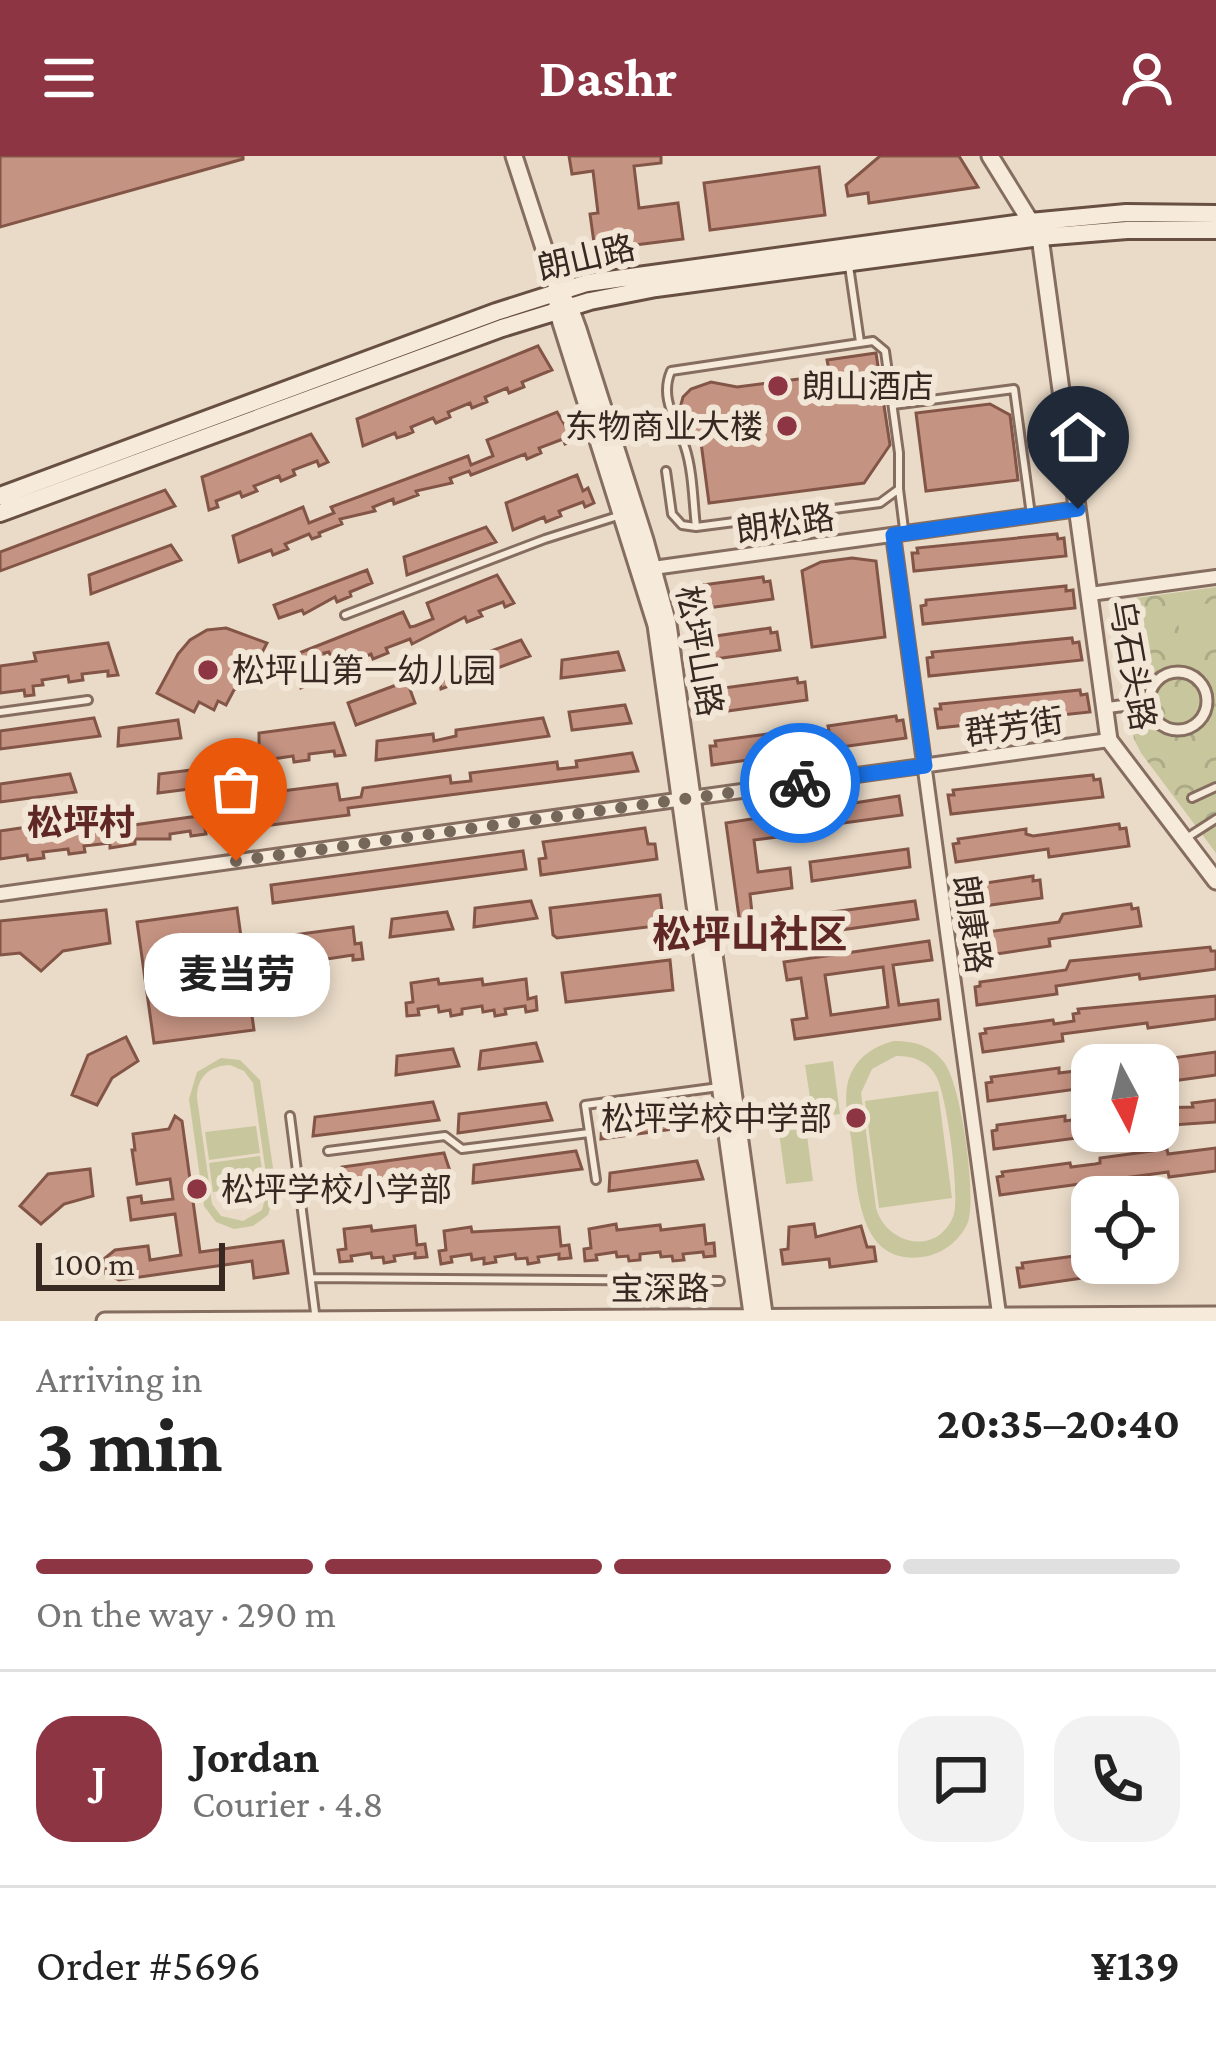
<!DOCTYPE html>
<meta charset="utf-8">
<style>
body{margin:0;font-family:"Crimson Pro","Noto Sans SC",serif;background:#f2f2f2;color:#222;height:100vh;display:flex;flex-direction:column;font-size:45px;white-space:nowrap}
*{box-sizing:border-box;margin:0}
p{font-size:39px;color:#767676}
.icon{flex:none;width:66px;height:66px;fill:none;stroke:currentColor;stroke-width:2;stroke-linecap:round;stroke-linejoin:round}
.map{position:relative;height:1165px;overflow:hidden}
.panel{display:flex;flex-direction:column;background:#fff;flex:1}
.panel>*{flex:none}
.needle{width:78px;rotate:173deg}
.buttons{position:absolute;left:1071px;top:888px;display:grid;gap:24px}
.buttons a{display:grid;place-items:center;width:108px;height:108px;border-radius:24px;background:#fff;box-shadow:0 6px 18px #0003;font-size:60px}
.scale{position:absolute;left:36px;bottom:30px;width:189px;box-sizing:border-box;padding-left:12px;border:6px solid #372821;border-top:0;font-size:33px;line-height:42px;white-space:nowrap;color:#372821;-webkit-text-stroke:9px #f2e6d7;paint-order:stroke}
.pin{position:absolute;display:grid;place-items:center;width:102px;height:102px;color:#fff;margin:-123px -51px;border-radius:50% 50% 50% 0;rotate:-45deg;box-shadow:0 0 12px #0007}
.pin .icon{rotate:45deg}
.courier{position:absolute;display:grid;place-items:center;width:120px;height:120px;margin:-60px;border:9px solid #1a73e8;border-radius:50%;background:#fff;color:#222;box-shadow:0 3px 15px #0007}
.bubble{position:absolute;height:84px;border-radius:36px;background:#fff;box-shadow:0 6px 18px #0003;font-size:39px;font-weight:700;line-height:84px;text-align:center}
.head em{font-style:normal;font-weight:700}
.head div{display:flex;flex-direction:column-reverse}
.head{display:flex;align-items:center;justify-content:space-between;height:204px;padding:0 36px}
h1{font-size:78px;font-weight:700;line-height:90px}
.bar{display:grid;grid-template-columns:repeat(4,1fr);gap:18px 12px;align-content:center;height:144px;padding:0 36px}
.bar i{height:15px;border-radius:9px;background:#e0e0e0}
.bar .current{background:#8e3543}
.bar p{grid-column:span 4}
.line{display:flex;align-items:center;gap:30px;padding:0 36px;border-top:3px solid #e0e0e0}
.line div{flex:1}
.round{display:grid;place-items:center;flex:none;width:126px;height:126px;border-radius:36px;background:#f2f2f2}
header{display:flex;justify-content:space-between;align-items:center;height:156px;padding:0 36px;background:#8e3543;color:#fff;font-size:54px;font-weight:700}
.map>svg:first-child{display:block}
.forest{fill:url(#forest-crowns)}
.garden{fill:#c8c69d;fill-rule:evenodd}
.building{fill:#c59382;stroke:#825547;stroke-width:3;fill-rule:evenodd}
.lines{fill:none;stroke-linecap:round;stroke-linejoin:round}
.service-casing{stroke:#856d5f;stroke-width:12}
.pedestrian-casing{stroke:#856d5f;stroke-width:15}
.minor-casing{stroke:#856d5f;stroke-width:18}
.tertiary-casing{stroke:#856d5f;stroke-width:21}
.secondary-casing{stroke:#674f42;stroke-width:22}
.service{stroke:#f6eadb;stroke-width:6}
.pedestrian{stroke:#f6eadb;stroke-width:9}
.minor{stroke:#f6eadb;stroke-width:12}
.tertiary{stroke:#f6eadb;stroke-width:15}
.secondary{stroke:#f6eadb;stroke-width:16}
.done{stroke:#76675b;stroke-width:12;stroke-dasharray:0 21.6}
.route{stroke:#1a73e8;stroke-width:15}
.poi-dot{fill:#8e3543;stroke:#f2e6d7;stroke-width:4.5}
.labels{text-anchor:middle;stroke-width:12;stroke-linejoin:round;paint-order:stroke}
.street-label{font-size:33px;fill:#372821;stroke:#f2e6d7}
.poi-label{font-size:33px;fill:#372821;stroke:#f2e6d7;text-anchor:start}
.neighbourhood-label{font-size:36px;font-weight:bold;fill:#5f2825;stroke:#f2e6d7}
.quarter-label{font-size:39px;font-weight:bold;fill:#5f2825;stroke:#f2e6d7}
</style>
<header><svg class="icon" aria-label="menu" viewBox="0 0 24 24"><path d="M4 6h16M4 12h16M4 18h16"/></svg>Dashr<svg class="icon" aria-label="person" viewBox="0 0 24 24"><circle cx="12" cy="8" r="4"/><path d="M4 21q1-7 8-7t8 7"/></svg></header>
<div class="map">
<svg width="1216" height="1165" viewBox="0 0 1216 1165">
<defs>
<pattern id="forest-crowns" width="20" height="18" patternUnits="userSpaceOnUse" patternTransform="scale(3)"><rect width="20" height="18" fill="#c8c69d"/><path d="M2 6a3 3 0 1 1 6 0M12 15a3 3 0 1 1 6 0" fill="none" stroke="#acaa87"/></pattern>
</defs>
<rect width="100%" height="100%" fill="#eadbc8"/>
<!-- forest -->
<path class="forest" d="M1216 431V697L1141 597 1134 583 1115 457 1129 443Z"/>
<!-- garden -->
<path class="garden" d="M1216 443V490L1182 494 1176 452 1212 447Z
M894 885C913 885 930 889 943 905 961 925 977 1039 968 1066 961 1083 945 1096 928 1100 858 1114 858 1035 852 989 849 966 841 939 851 917 860 899 875 890 894 885ZM896 900C913 900 928 905 936 920 947 939 961 1043 953 1061 936 1101 886 1088 876 1052L861 937 872 913Z
M221 902 240 904 260 924 276 1032 268 1059 253 1070 234 1073 216 1066 204 1050 189 943 197 916ZM230 909 244 915 253 927 268 1032 262 1054 243 1065 221 1060 212 1048 197 942C197 921 209 910 230 909Z
M833 905 840 958 813 961 805 909Z
M938 935 952 1042 879 1052 865 945Z
M256 970 260 997 209 1004 205 976Z
M806 972 813 1025 786 1028 779 976Z
M260 1000 264 1029 213 1036 209 1007Z"/>
<!-- building -->
<path class="building" d="M0 0H243V3L0 71Z
M569 0H661V7L634 10 639 52 678 47 683 83 595 94 590 58 598 57 593 15 572 18Z
M880 0H959L978 31 869 47 868 37 848 40 846 29Z
M819 11 825 59 710 74 704 27Z
M538 190 552 214 522 226 524 231 509 237 507 232 485 241 487 246 472 252 470 247 448 256 450 261 436 267 433 262 411 271 413 276 406 279 397 282 395 277 363 290 357 263Z
M876 197 890 289 864 327 709 347 700 279 685 270 679 256 683 241 691 233 711 226 737 231 830 219 827 204Z
M990 248 1010 259 1018 324 926 335 916 257Z
M557 256 574 284 565 288 563 283 539 292 541 297 527 303 525 298 471 319 469 315 450 322 452 327 416 335 418 339 394 348 393 343 373 351 375 355 340 363 342 368 319 377 320 380 312 383 309 378 285 388 288 393 273 399 271 394 239 406 233 380 303 351 309 367 334 357 331 351 468 300 471 309 493 300 487 284Z
M1104 259 1109 299 1090 301 1085 262Z
M311 278 328 306 319 310 317 305 293 314 295 319 281 325 279 320 254 330 257 335 242 341 240 336 216 345 218 351 209 354 202 321Z
M577 319 583 335 588 332 594 347 585 351 583 346 559 355 561 360 546 366 544 361 513 374 506 347Z
M165 334 175 350 0 415V396Z
M486 371 496 386 407 419 404 401Z
M1057 378 1058 383 1064 382 1066 400 914 415 912 397H918L917 392Z
M171 389 181 404 91 438 89 419Z
M852 402 876 405 885 481 812 491 802 415 821 406Z
M367 414 372 427 350 436 351 440 337 446 335 441 304 458 302 454 279 462 274 449Z
M497 419 514 447 505 451 503 446 479 455 482 460 467 466 465 461 412 488 410 483 386 492 388 497 373 503 371 498 347 508 349 513 337 518 329 496 324 497 327 516 308 523 310 528 301 532 294 499 403 456 410 471 415 470 433 463 427 447Z
M763 421 764 426 770 425 773 443 693 454 690 436 696 435 695 430Z
M1066 430V435L1073 434 1075 452 923 468 921 450 926 449V444Z
M226 472 267 487 256 508 249 505 242 519 244 529 234 534 226 549 218 545 214 554 199 546 194 556 157 537 178 498 190 484 207 474Z
M770 472 771 477 777 476 780 494 700 505 697 487H703L702 482Z
M1072 482 1073 487 1079 486 1082 504 929 520 927 502 933 501 932 496Z
M521 484 530 500 441 533 438 514Z
M108 487 118 519 108 520V515L82 518 83 524 69 526 68 520 42 524 43 529 33 530 34 539 25 540 24 534 0 537V510L36 505 34 497Z
M618 496 624 514 561 522 562 504Z
M797 522 798 527 805 526 807 544 706 558 704 540 710 539 709 534Z
M407 525 415 547 356 569 348 547Z
M1080 534 1081 539 1087 538 1090 556 938 572 935 553H941L940 548Z
M625 549 631 567 572 574 569 556Z
M896 560 897 565 903 564 906 582 712 609 710 590H716L715 585 804 573V578L824 576 829 574 828 570Z
M94 562 100 580 0 593V575Z
M543 562 549 580 376 604 377 585 433 578 434 585 456 580V574Z
M178 564 181 582 118 590 119 572Z
M334 567 345 599 335 600 334 595 309 598V604L294 606 293 600 259 605V577Z
M632 597 638 615 348 652 349 659 263 670 261 655 268 654 266 637 337 628 340 644 361 641 363 632 450 620 451 627 471 625 470 617 557 606 558 613 577 611 576 605Z
M215 611 221 629 158 637 159 618Z
M70 618 76 636 0 646V628Z
M1093 619 1094 624 1100 623 1103 641 951 658 948 639H954L953 634Z
M899 640 902 659 785 675 786 680 754 684 758 716 790 712 792 732 750 738 753 767 798 761 800 782 743 790 726 667Z
M227 656 229 670 205 673 206 678 191 680 190 675 170 678V683H135V688L110 692V687L84 690 85 696 69 698 68 693 43 696 44 702 28 704 27 699 0 703V675L110 659 112 672Z
M1119 668 1120 673 1126 672 1129 690 1049 701 1048 693 956 706 953 688 959 687 958 683 1026 673V678L1033 680Z
M645 672 648 688H655L657 703 541 719 539 703 546 702 543 686Z
M908 693 910 711 812 725 810 706Z
M523 695 526 713 273 747 271 729Z
M1033 720V725L1040 724 1042 742 962 753 960 735 965 734V730Z
M660 739 664 769 557 782 553 779 550 752Z
M531 745 537 762 474 771 475 752Z
M915 745 918 763 820 777 817 758Z
M1131 748 1132 753 1138 752 1141 770 1049 783 1050 790 970 802 967 784 973 783 972 778 1059 766 1063 758Z
M237 752 254 874 154 887 137 766Z
M106 754 110 787 63 795 41 815 20 797 0 799V765Z
M447 756 453 773 390 781 392 763Z
M353 771 355 788 361 787 363 803 353 804V799L327 803 328 808 312 810 311 805 278 809V781Z
M929 785 932 804 893 809 899 849 938 844 940 863 795 883 792 864 807 862 801 822 787 824 784 806ZM883 811 888 851 831 859 825 819Z
M1210 791 1211 795H1216V813L1140 823 1139 818 1056 830 1057 838 977 849 975 831 980 830V826L1066 814 1070 805Z
M670 804 673 834 566 846 562 817Z
M438 823 439 828 482 823 483 829 526 823 528 843 536 841 537 854 526 856 525 850 505 853 506 858 495 860 494 854 483 856 482 850 462 853V858L451 860 450 854 439 856 438 850 418 853 419 859 407 860 406 847 413 846 411 827Z
M1216 840V863L1148 872 1147 867 1062 878 1063 885 983 896 980 878 986 877 985 873 1053 864 1054 868 1074 865 1073 858 1079 857 1078 853Z
M126 881 138 905 112 922 97 949 72 939 88 899Z
M536 887 542 905 479 913 481 895Z
M453 893 459 910 396 919 397 900Z
M1216 896V919L1158 927V904Z
M1059 912V917L1092 913V931L988 945 986 927 992 926 991 921Z
M1216 944V966L1158 970V952L1193 951 1192 947Z
M433 946 439 964 313 980 315 961Z
M546 947 552 964 458 977 459 958Z
M689 953 695 970 601 983 602 964Z
M175 960 182 965 200 1096 283 1085 288 1117 254 1122 252 1105 119 1124 106 1118 104 1103 115 1094 148 1090 150 1104 181 1099 175 1058 131 1064 128 1042 141 1040 142 1047 173 1043 170 1023 137 1028 132 994H135L133 978 169 973Z
M1065 960V965L1092 961V980L994 993 992 975 997 974V969Z
M1216 992V1015L1169 1021 1168 1016 1000 1039 997 1021 1003 1020 1002 1016 1070 1007 1071 1011 1095 1008 1100 1007V1002L1167 993 1168 998Z
M576 995 582 1013 473 1027 474 1009Z
M444 997 450 1015 341 1029 342 1011Z
M697 1005 703 1023 609 1035 610 1017Z
M90 1013 93 1040 64 1048 41 1068 20 1050 48 1018Z
M616 1068 617 1074 660 1069 661 1074 704 1069 706 1088 714 1087 715 1100 704 1101 703 1096 683 1098 684 1104 673 1105 672 1100 661 1101 660 1096 640 1098V1104L629 1105 628 1100 617 1101 616 1096 596 1099 597 1104 585 1105 584 1093 591 1092 589 1073Z
M814 1068 816 1081 861 1070 867 1091H874L876 1105 830 1111 829 1103 783 1108 781 1094 788 1093 789 1071Z
M371 1070 372 1075 415 1070 417 1089 425 1088 427 1101 415 1102V1097L394 1100 395 1105 384 1107 383 1101 372 1102 371 1097 351 1100 352 1105 340 1106 338 1094 346 1093 344 1073Z
M471 1071 472 1076 559 1071 561 1090 569 1089 571 1102 559 1103V1098L538 1101 539 1106 528 1108 527 1102 516 1103 515 1098 495 1101 496 1106 484 1108V1102L472 1104 471 1098 451 1101 452 1106 441 1108 439 1095 446 1094 444 1075Z
M1090 1098 1092 1107H1144L1145 1113 1020 1131 1017 1112H1023L1022 1107Z"/>
<g class="lines">
<defs>
<path id="service" d="M849 110 860 186
M893 249 1014 233 1031 359
M666 315 672 358 682 369 696 371 880 347 899 333V297L885 195 873 185 671 215C659 243 677 265 685 291 693 315 693 345 696 371
M899 333 904 373
M345 459 545 383 621 359
M0 556 88 544
M1192 642 1216 631
M1188 681 1216 663
M290 960 316 1165
M328 995 445 980 462 993 589 977
M596 1024 585 949 719 931
M311 1122 720 1125"/>
<path id="pedestrian" d="M1149 545a29 29 0 1 1 58 0a29 29 0 1 1-58 0Z
M1104 552 1150 546"/>
<path id="minor" d="M893 379 1000 1165
M646 413 1078 353
M1090 438 1216 421
M0 738 1109 584"/>
<path id="tertiary" d="M514 0 558 135 570 151 578 173 645 384 668 468 765 1165
M990 0 1040 81 1109 584 1216 725
M557 144V154L656 469 753 1165
M105 1165 1216 1159"/>
<path id="secondary" d="M0 340 496 156 587 127 1030 66 1126 57 1216 58
M0 357 502 172 590 145 656 132 1040 81 1127 74H1216"/>
</defs>
<!-- service casing -->
<use href="#service" class="service-casing"/>
<!-- pedestrian casing -->
<use href="#pedestrian" class="pedestrian-casing"/>
<!-- minor casing -->
<use href="#minor" class="minor-casing"/>
<!-- tertiary casing -->
<use href="#tertiary" class="tertiary-casing"/>
<!-- secondary casing -->
<use href="#secondary" class="secondary-casing"/>
<!-- service -->
<use href="#service" class="service"/>
<!-- pedestrian -->
<use href="#pedestrian" class="pedestrian"/>
<!-- minor -->
<use href="#minor" class="minor"/>
<!-- tertiary -->
<use href="#tertiary" class="tertiary"/>
<!-- secondary -->
<use href="#secondary" class="secondary"/>
</g>
<g class="lines">
<!-- done -->
<path class="done" d="M236 705 800 627"/>
<!-- route -->
<path class="route" d="M800 627 925 610 893 379 1078 353"/>
</g>
<!-- markers -->
<g class="poi-dot">
<circle cx="778" cy="230" r="12"/>
<circle cx="787" cy="270" r="12"/>
<circle cx="208" cy="514" r="12"/>
<circle cx="856" cy="962" r="12"/>
<circle cx="197" cy="1033" r="12"/>
</g>
<g class="labels">
<!-- street labels -->
<g class="street-label">
<text transform="translate(586 101) rotate(-13)" y="12">朗山路</text>
<text transform="translate(785 367) rotate(-8)" y="12">朗松路</text>
<text transform="translate(700 495) rotate(80)" y="12">松坪山路</text>
<text transform="translate(1133 509) rotate(80)" y="12">乌石头路</text>
<text transform="translate(1014 570) rotate(-8)" y="12">群芳街</text>
<text transform="translate(973 768) rotate(82)" y="12">朗康路</text>
<text x="660" y="1144">宝深路</text>
</g>
<!-- poi labels -->
<g class="poi-label">
<text x="802" y="242">朗山酒店</text>
<text x="763" y="282" text-anchor="end">东物商业大楼</text>
<text x="232" y="526">松坪山第一幼儿园</text>
<text x="832" y="974" text-anchor="end">松坪学校中学部</text>
<text x="221" y="1045">松坪学校小学部</text>
</g>
<!-- neighbourhood labels -->
<g class="neighbourhood-label">
<text x="81" y="679">松坪村</text>
</g>
<!-- quarter labels -->
<g class="quarter-label">
<text x="750" y="792">松坪山社区</text>
</g>
</g>
</svg>
<div class="buttons">
<a><svg class="needle" viewBox="-14 -14 28 28"><path d="M0-13l5 13h-10z" fill="#e53935"/><path d="M0 13l5-13h-10z" fill="#767676"/></svg></a>
<a><svg class="icon" aria-label="locate" viewBox="0 0 24 24"><circle cx="12" cy="12" r="6"/><path d="M12 2v4M12 18v4M2 12h4M18 12h4"/></svg></a>
</div>
<div class="scale">100 m</div>
<div class="pin" style="left:236px;top:705px;background:#ea580c"><svg class="icon" aria-label="bag" viewBox="0 0 24 24"><path d="M5 8h14l-1 12H6zM9 8a3 3 0 0 1 6 0"/></svg></div>
<div class="pin" style="left:1078px;top:353px;background:#1f2937"><svg class="icon" aria-label="home" viewBox="0 0 24 24"><path d="M3 11l9-7 9 7M6 9v11h12V9"/></svg></div>
<div class="courier" style="left:800px;top:627px"><svg class="icon" aria-label="bike" viewBox="0 0 24 24"><circle cx="6" cy="16" r="4"/><circle cx="18" cy="16" r="4"/><path d="M6 16l4-8h5l3 8M10 8l3 8H6M13 5h3"/></svg></div>
<div class="bubble" style="left:144px;top:777px;width:186px">麦当劳</div>
</div>
<section class="panel">
<div class="head"><div><h1>3 min</h1><p>Arriving in</p></div><em>20:35–20:40</em></div>
<div class="bar"><i class="current"></i><i class="current"></i><i class="current"></i><i></i><p>On the way · 290 m</p></div>
<div class="line" style="height:216px"><b class="round" style="background:#8e3543;color:#fff">J</b><div><b>Jordan</b><p>Courier · 4.8</p></div><a class="round"><svg class="icon" aria-label="chat" viewBox="0 0 24 24"><path d="M4 5h16v11H9l-5 4z"/></svg></a><a class="round"><svg class="icon" aria-label="phone" viewBox="0 0 24 24"><path d="M5 4h4l2 5-3 2q2 4 5 5l2-3 5 2v4C11 20 4 13 5 4z"/></svg></a></div>
<div class="line" style="height:156px"><div>Order #5696</div><b>¥139</b></div>
</section>
